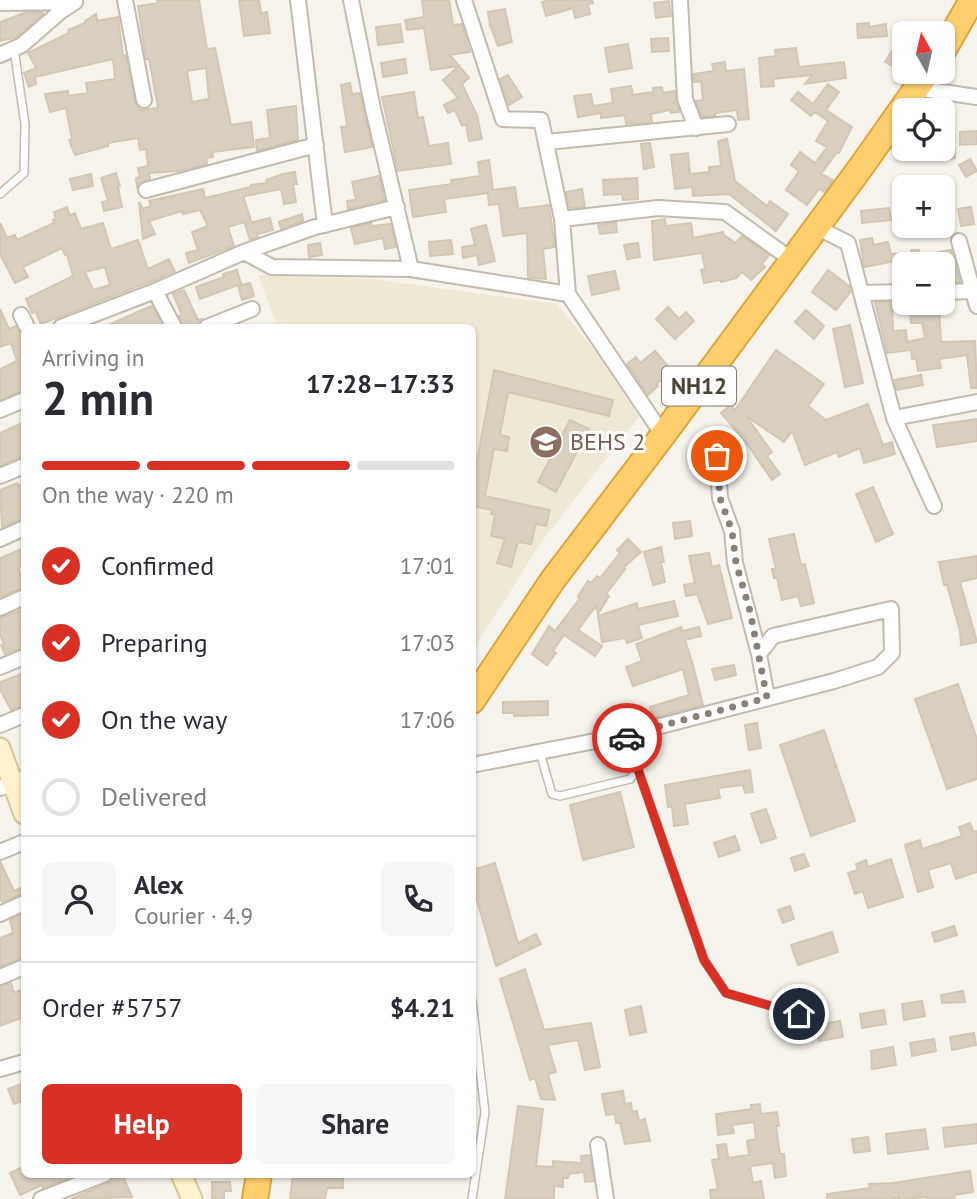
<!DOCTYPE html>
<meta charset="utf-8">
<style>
body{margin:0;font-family:"PT Sans",sans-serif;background:#f7f7f7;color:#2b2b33;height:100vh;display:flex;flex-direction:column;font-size:26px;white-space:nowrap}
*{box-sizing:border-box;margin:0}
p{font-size:23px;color:#7c7c81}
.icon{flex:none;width:38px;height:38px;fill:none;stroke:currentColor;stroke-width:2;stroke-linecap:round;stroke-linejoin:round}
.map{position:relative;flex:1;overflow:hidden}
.drawer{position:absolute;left:21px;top:324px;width:455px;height:854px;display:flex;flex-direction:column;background:#fff;border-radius:10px;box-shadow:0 2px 5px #0004}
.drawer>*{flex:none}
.needle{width:46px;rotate:352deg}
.fabs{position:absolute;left:892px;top:21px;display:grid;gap:14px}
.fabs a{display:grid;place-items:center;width:63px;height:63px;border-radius:10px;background:#fff;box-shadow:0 2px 5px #0004;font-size:35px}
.pin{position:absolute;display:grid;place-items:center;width:60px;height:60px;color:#fff;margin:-30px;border:4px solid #fff;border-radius:50%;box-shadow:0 2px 7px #0007}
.courier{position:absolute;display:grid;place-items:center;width:70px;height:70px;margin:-35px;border:5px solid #d93025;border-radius:50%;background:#fff;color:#222;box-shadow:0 2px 9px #0007}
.summary em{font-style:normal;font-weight:800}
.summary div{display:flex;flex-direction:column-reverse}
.summary{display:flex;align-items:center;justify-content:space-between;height:119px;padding:0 21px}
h1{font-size:46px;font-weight:800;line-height:52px}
.bar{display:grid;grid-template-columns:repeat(4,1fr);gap:10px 7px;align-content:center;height:84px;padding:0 21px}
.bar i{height:9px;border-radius:5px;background:#e1e1e2}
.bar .selected{background:#d93025}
.bar p{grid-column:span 4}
.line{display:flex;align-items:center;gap:18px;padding:0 21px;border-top:2px solid #e1e1e2}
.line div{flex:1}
.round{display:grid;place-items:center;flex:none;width:74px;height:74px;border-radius:10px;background:#f7f7f7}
ol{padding:0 21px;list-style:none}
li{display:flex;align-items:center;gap:21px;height:77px}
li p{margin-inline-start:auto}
li .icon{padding:7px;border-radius:50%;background:#d93025;color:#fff;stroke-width:4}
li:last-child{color:#7c7c81}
li i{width:38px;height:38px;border:4px solid #e1e1e2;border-radius:50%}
.action{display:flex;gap:14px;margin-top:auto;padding:14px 21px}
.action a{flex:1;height:80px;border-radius:10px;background:#d93025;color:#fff;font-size:28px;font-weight:800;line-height:80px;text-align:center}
.action a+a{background:#f7f7f7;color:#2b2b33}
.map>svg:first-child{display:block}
.education{fill:#efe8d6}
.building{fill:#d8cfc1;stroke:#d3c7b4;stroke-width:2;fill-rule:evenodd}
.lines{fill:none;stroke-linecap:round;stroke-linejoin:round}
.lane-casing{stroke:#c2bbae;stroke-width:10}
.street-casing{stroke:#c2bbae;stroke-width:18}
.secondary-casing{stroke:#d6c79b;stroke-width:23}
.highway-casing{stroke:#e0a43c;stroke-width:28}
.lane{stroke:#fff;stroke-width:7}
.street{stroke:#fff;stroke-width:14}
.secondary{stroke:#fff3cd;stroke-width:19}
.highway{stroke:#ffcf6e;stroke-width:24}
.done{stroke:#878178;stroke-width:7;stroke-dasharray:0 12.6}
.route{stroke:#d93025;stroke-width:9}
.labels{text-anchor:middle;stroke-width:6;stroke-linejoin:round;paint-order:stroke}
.shield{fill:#fff;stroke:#817c74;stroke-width:2}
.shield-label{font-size:23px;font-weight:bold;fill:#4b4439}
.education-label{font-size:24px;fill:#785e54;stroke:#fff;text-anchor:start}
</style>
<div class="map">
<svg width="977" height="1199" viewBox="0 0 977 1199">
<rect width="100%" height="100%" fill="#f6f3ec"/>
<!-- education -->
<path class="education" d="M258 275 372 279 557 304 603 361 639 417 542 541 473 650 472 327H277Z"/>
<!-- building -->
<path class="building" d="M157 0H199L207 49 215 48 231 125 251 122 254 147 212 152 213 157 206 158 207 164 178 171 149 173 150 179 140 183 137 187 136 178 140 177 138 168 148 166 146 149 140 150 138 138 108 143V146L75 155 69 140 72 139 66 108 50 112 45 94 68 91V96L88 93 86 83 115 79 113 59 35 77 36 84 29 87 24 73 36 68 28 53 69 33 68 30 85 23V21L96 14 97 21 118 17 123 56 126 55 135 102 140 110 157 108 158 107 149 59H146L138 6 158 3ZM206 68 209 99 192 102 187 71Z
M239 0H259L261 13 267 12 270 33 244 36Z
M422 0H449L453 25 462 24 470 52 450 55 469 78 462 84 477 115 482 139 469 141 466 124 462 126 455 110 448 113 444 105 458 98 443 80 459 66 431 70 424 28 407 30 405 20 424 17Z
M548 0H592L593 3 588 4 590 14 575 18 573 8 546 16 542 2Z
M669 1 671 16 656 18 654 3Z
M505 9 512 42 498 46 490 25 488 12Z
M27 12H42L43 14 17 37 0 41V22Z
M869 23V27L886 24 887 36 858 38 857 24Z
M400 24 403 42 378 45 376 27Z
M668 38 669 51 652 52 651 39Z
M628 44 632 68 609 72 605 48Z
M905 45V64L900 71 885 62 891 52 897 57Z
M796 48 799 67 844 62 846 78 805 84 812 75 773 79 774 86 761 87 759 58 776 56 775 50Z
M405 59 407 73 383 77 381 63Z
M725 62 726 71 744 69 749 119 738 120 737 110 715 113V116L702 117 696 101 703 100 701 81 694 82 693 74 714 71 712 64Z
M508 75 522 97 509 105 500 79Z
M350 83 352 94 360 93 372 147 345 152 341 127 347 126 341 85Z
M828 84 839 92 826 110 852 127 839 153 837 152 821 174 833 180 824 192 819 189 807 205 786 190 799 171 791 165 800 152 815 163 827 147 816 141 828 121 815 112 811 116 791 100 798 92 813 104Z
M631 86 633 95 653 92V88L662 87 663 93 675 91 679 112 671 113 670 110 651 114 652 122 626 124 625 115 601 118V113L578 117 574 96 591 94 593 106 613 103 611 89Z
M414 92 418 118 423 117 429 146 448 143 451 164 398 171 382 97Z
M296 106 298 140 257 151 256 140 270 138 267 110Z
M977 131V144L960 145V132Z
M727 139 735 181 767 206 770 201 788 214 776 231 729 194 693 196 692 187 675 189 671 155 688 153 690 174 709 172V167L721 166 718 141Z
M650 143 654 167 644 169 641 144Z
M954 144 955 158 937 160 936 149H943V145Z
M970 159 977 171 966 177 959 165Z
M489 160 493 190 515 187 518 209 549 205 555 247 543 249 546 279 528 278 527 233 503 236 499 204 489 205 488 193 444 199 446 212 413 217 409 190 452 184 451 180 480 176 478 162Z
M295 172 297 184H293L296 202 284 204 281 189 245 196 244 199 251 220 228 227 234 246 189 263 186 253 198 250 192 232 208 226 200 210 183 214 182 211 149 221 155 234 143 239 139 202 143 209 151 206 149 201 203 189 205 198 251 187V185L267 183 266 180 283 174Z
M116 173 120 186 118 187 122 207 104 211 102 202 108 201 101 178Z
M91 174 93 186 73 190 70 179Z
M379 176 385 200 348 209 347 201 356 200 352 182Z
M637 178 638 199 623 200 622 194 604 195 603 180Z
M582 189 585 207 570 208 566 192Z
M67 207 70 215 75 213 81 229 103 223 111 249 138 240 148 269 169 259 175 272 41 324 35 311 32 313 26 299 73 276 67 254 65 255 62 248 23 267 28 277 15 283 0 254V223L7 238 15 235 17 240 54 223 53 220 56 219 54 212ZM105 267 110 285 93 290 85 272Z
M971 207 974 224 961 226 958 209Z
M889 208 891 220 862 223 861 211Z
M302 214 303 221 281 229 279 222Z
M270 218 273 230 257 234 258 237 250 240 245 224Z
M665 219 666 226 691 223 693 238 723 232 724 235 736 243 742 236 769 255 762 264 765 267 751 280 742 272 736 278 721 282 720 280 704 283 701 270 705 269 702 253 654 260 652 221Z
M616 222 617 232 600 234 598 225Z
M371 223 372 226 390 224 396 247 385 249 383 238 355 244 351 228Z
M486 225 495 261 479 265 477 255 463 258 462 247 475 245 471 229Z
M872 238 873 245 888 242 891 254 911 253V250H919L920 262 905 263V282L896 283 895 261 864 267 860 240Z
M451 240 453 254 430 256 429 242Z
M320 243 322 255 309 257 308 245Z
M638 243 640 257 627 259 624 245Z
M951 250 960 282H945L943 262 941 263 939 252Z
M237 270 241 284 200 299 196 287 224 277 223 274Z
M828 270 849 286 851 291 836 310 812 292Z
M615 271 619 289 592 295 588 276Z
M250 283 254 296 242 300 238 286Z
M184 290 198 320 202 319 198 327H184L179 316 182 315 173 294Z
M875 302H892L893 331 906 330 907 342 925 338 922 323H911L910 307 939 305 941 342 975 341 977 388H971L967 355 939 359 941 368 918 371 916 358 912 359 911 350 887 353Z
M152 306 163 327H104L142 310Z
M668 307 679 319 686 312 694 321 675 339 656 319Z
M0 309 9 329 16 326 22 335 24 339 21 340 24 348V390L0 400V369L17 361 11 343 0 347Z
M806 310 824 326 814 339 795 322Z
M850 325 863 383 845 387 833 329Z
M776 350 824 384 808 406 826 420 868 404 883 445 892 442 895 454 864 463 860 448 839 457 837 452 805 465 792 431 784 442 746 416 772 452 767 456 780 474 772 480 745 441 721 413 731 405 735 410Z
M655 351 672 371 656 384 658 386 648 395 627 364 636 357 640 363Z
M494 370 613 400 609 416 508 392 500 435 509 437 507 451 494 449 485 496 550 510 546 526 536 524 531 544 518 542 511 567 497 563 505 539 491 536 495 515 491 514 492 510 472 506V460L477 461Z
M921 375 923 385 896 390 894 380Z
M977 419V441L937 447 933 425Z
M570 420 589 429 556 492 538 482Z
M24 422V456L0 466V433Z
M17 483 18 486 24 483V518L2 528 0 490Z
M873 487 893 534 876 542 856 494Z
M690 521 692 536 675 539 673 523Z
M794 534 801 565 805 564 814 603 801 606 798 596 782 600 777 578H774L772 569H776L769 539Z
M628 539 641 552 623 568 625 569 606 594 609 596 598 614 596 606 578 630 602 646 595 656 564 635 553 651 556 653 547 665 532 654 549 626 555 631 580 598 578 596 588 581 591 583 597 576 600 578 620 553 617 550Z
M661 547 664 562H661L665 582 653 585 644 552Z
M24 548V565L18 567 24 587 0 597V558Z
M709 553 712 567 719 565 732 618 708 624 697 594 686 596 684 585 695 583 689 556Z
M977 556V578L960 582 977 642 961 645 960 631 947 585H944L939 562Z
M674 601 678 616 638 625 642 638 627 643 625 638 602 642 598 616 637 603 638 609Z
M24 609V625L19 627 24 640V647L5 654 1 645 4 644 0 635V618Z
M681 627 682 631 699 627 701 636 685 640 693 665 703 705 653 718 650 707 689 695 683 669 633 686 626 667 642 661 636 644Z
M734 665 736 675 715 680 712 669Z
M24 673V705L11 710 0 689V682Z
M958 684 977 739V779L947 789 915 699Z
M548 701V715L514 716V713H503V702Z
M757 723 761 748 749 750 745 725Z
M824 730 855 821 811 836 780 745Z
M750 770 753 792 745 793 743 785 718 788 720 798 685 804 688 824 674 826 672 806 668 807 665 785Z
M620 792 634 847 583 860 570 805Z
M766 809 776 838 761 843 751 814Z
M970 823 973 832 977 831V872L956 879 951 863 928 870 933 887 918 892 905 845 920 840 922 849 962 836 959 827Z
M735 836 740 850 719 857 714 843Z
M804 854 809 866 795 871 791 858Z
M891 859 903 897 868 908 863 891 855 894 848 873 858 870 856 864 866 860 868 867Z
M0 861 14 891 24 886V893L2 902 0 897Z
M495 863 518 943 536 934 541 944 496 966 472 883V870Z
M790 906 794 919 783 923 778 910Z
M24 913V957L0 967V938L13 933 10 920Z
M954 926 957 935 935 942 932 933Z
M832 932 838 952 798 965 791 945Z
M525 969 544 1030 591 1023 600 1067 585 1070 578 1040 548 1045 556 1072 548 1074 555 1100 541 1099 535 1078 530 1080 500 979Z
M11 983 14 993 24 989V1017L0 1026V986Z
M963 991 965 1002 942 1003 941 995Z
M922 1001 925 1016 904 1020 902 1004Z
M641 1006 646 1032 630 1035 625 1010Z
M884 1010 886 1024 862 1028 860 1014Z
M840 1021 843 1037 819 1041 816 1025Z
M974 1033 976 1045 952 1050 950 1037Z
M934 1039 936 1051 912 1056 910 1043Z
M893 1047 896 1065 872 1069 871 1051Z
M24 1083V1100L14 1104 8 1089Z
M623 1091 625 1104 631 1103 632 1112 637 1111 639 1121 645 1119 650 1141 625 1144 620 1123H616L615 1114 606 1115 602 1094Z
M760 1104 761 1114 777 1112 779 1126H776L780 1154H784L786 1176 775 1178 773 1163 750 1166 753 1183 761 1181 764 1199H711L710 1190 718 1189 712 1160 719 1159 717 1145 726 1144 728 1158 749 1155 747 1141 756 1139 754 1122 732 1125 734 1133 718 1135 716 1114 752 1109 751 1105Z
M518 1106 543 1109 536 1166 553 1167V1161L582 1163 581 1156 590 1155 594 1181 585 1182 584 1172 569 1174 568 1178H563V1187L554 1186V1199H505Z
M977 1124V1143L945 1147 943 1128Z
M925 1129 928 1149 888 1154 886 1134Z
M868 1137 870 1151 854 1153 852 1139Z
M24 1166V1174H78L43 1188 42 1185 20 1195 10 1173Z
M970 1171 973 1192 954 1195 955 1199H927V1197L899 1199V1197L883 1199H827V1194L870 1188 869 1184 893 1183Z
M114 1174H122L132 1197 71 1199 109 1183Z
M293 1174H325V1177H343V1188H327L325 1199H290Z
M212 1182H230L231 1191H224V1199H212Z"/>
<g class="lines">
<defs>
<path id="lane" d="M0 194 24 173 25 124 14 49
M626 735 704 960 726 993 799 1014
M540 753 552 794 560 796 630 779 638 768
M472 1199 485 1112 472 1001"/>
<path id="street" d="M125 0 144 100
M298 0 325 225
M351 0 373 109 411 269
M464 0 503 119 541 120 562 219 568 294
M680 0 685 99 696 128
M0 3 75 2
M0 55 22 45 61 11 75 2
M916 88 977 97
M547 142 728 124
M146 190 316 145
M562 219 658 208 725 212 792 260
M816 227 848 243 894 418 934 506
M959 241 977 306
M244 252 272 267 411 269 568 294 663 435
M155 291 174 327
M943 292 973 291
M861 293 905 292
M21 315 27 327
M61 327 155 291 244 252 315 227 397 207
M207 327 252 309
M0 410 24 400
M894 418 977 402
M717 456 720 498 732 531 735 563 759 654
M0 476 24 466
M0 539 24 528
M0 608 24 597
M0 667 24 657
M0 725 24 715
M472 765 626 735 834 681 878 667 892 653 891 609 773 636 759 654 767 698
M0 788 24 778
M0 852 24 842
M0 914 24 903
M0 977 24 967
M0 1069 24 1062
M598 1145 606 1199
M41 1199 105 1174"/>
<path id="secondary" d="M0 748 24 814
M181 1174 192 1199"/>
<path id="highway" d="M943 51 972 0
M472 701 552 581 663 435 861 167 928 72
M255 1199 259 1174"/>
</defs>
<!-- lane casing -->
<use href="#lane" class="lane-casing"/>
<!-- street casing -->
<use href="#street" class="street-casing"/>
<!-- secondary casing -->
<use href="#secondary" class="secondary-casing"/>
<!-- highway casing -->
<use href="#highway" class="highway-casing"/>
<!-- lane -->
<use href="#lane" class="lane"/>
<!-- street -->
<use href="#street" class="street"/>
<!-- secondary -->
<use href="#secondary" class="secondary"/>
<!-- highway -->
<use href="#highway" class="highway"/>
</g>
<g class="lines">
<!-- done -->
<path class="done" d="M627 738 626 735 767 698 750 611 736 563 732 531 720 498 717 456"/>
<!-- route -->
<path class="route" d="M627 738 704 960 726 993 799 1014"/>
</g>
<!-- icons -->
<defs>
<symbol id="school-disc" viewBox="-11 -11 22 22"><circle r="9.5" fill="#8d6e63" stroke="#fff"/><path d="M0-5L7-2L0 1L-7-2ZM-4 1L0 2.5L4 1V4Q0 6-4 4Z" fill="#fff"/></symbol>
</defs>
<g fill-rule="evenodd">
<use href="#school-disc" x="527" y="423" width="38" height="38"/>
</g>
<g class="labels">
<!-- shield labels -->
<rect class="shield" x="662" y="366.5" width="74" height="39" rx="5"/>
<g class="shield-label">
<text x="699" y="394">NH12</text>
</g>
<!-- education labels -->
<g class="education-label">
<text x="570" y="450">BEHS 2</text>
</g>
</g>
</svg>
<div class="fabs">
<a><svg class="needle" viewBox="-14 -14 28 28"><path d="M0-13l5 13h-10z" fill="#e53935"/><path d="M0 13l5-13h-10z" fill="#7c7c81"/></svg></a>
<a><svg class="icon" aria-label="locate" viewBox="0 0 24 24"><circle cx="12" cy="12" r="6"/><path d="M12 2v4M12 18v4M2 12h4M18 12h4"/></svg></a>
<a>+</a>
<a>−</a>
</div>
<div class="pin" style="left:717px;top:456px;background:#ea580c"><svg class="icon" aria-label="bag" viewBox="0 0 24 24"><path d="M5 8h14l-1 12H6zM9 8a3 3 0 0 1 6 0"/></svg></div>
<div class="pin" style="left:799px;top:1014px;background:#1f2937"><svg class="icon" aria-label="home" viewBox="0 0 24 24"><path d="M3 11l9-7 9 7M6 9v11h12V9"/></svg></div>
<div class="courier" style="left:627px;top:738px"><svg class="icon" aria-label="car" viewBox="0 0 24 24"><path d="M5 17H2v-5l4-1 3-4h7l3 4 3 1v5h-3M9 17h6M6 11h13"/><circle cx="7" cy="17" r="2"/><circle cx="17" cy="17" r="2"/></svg></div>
<section class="drawer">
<div class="summary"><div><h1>2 min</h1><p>Arriving in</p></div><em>17:28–17:33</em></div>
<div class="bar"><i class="selected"></i><i class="selected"></i><i class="selected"></i><i></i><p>On the way · 220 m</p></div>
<ol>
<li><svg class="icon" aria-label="check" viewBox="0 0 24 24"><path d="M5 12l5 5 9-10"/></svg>Confirmed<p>17:01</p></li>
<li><svg class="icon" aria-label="check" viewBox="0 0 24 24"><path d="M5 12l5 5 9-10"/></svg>Preparing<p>17:03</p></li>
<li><svg class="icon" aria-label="check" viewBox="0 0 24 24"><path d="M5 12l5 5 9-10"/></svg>On the way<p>17:06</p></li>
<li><i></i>Delivered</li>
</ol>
<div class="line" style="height:126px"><a class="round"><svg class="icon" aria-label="person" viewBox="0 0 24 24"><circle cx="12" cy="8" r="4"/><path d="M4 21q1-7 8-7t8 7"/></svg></a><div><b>Alex</b><p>Courier · 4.9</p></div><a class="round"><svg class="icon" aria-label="phone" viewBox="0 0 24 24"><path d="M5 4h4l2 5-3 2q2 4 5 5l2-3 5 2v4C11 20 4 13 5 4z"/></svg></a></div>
<div class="line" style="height:91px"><div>Order #5757</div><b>$4.21</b></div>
<div class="action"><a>Help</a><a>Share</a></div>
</section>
</div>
